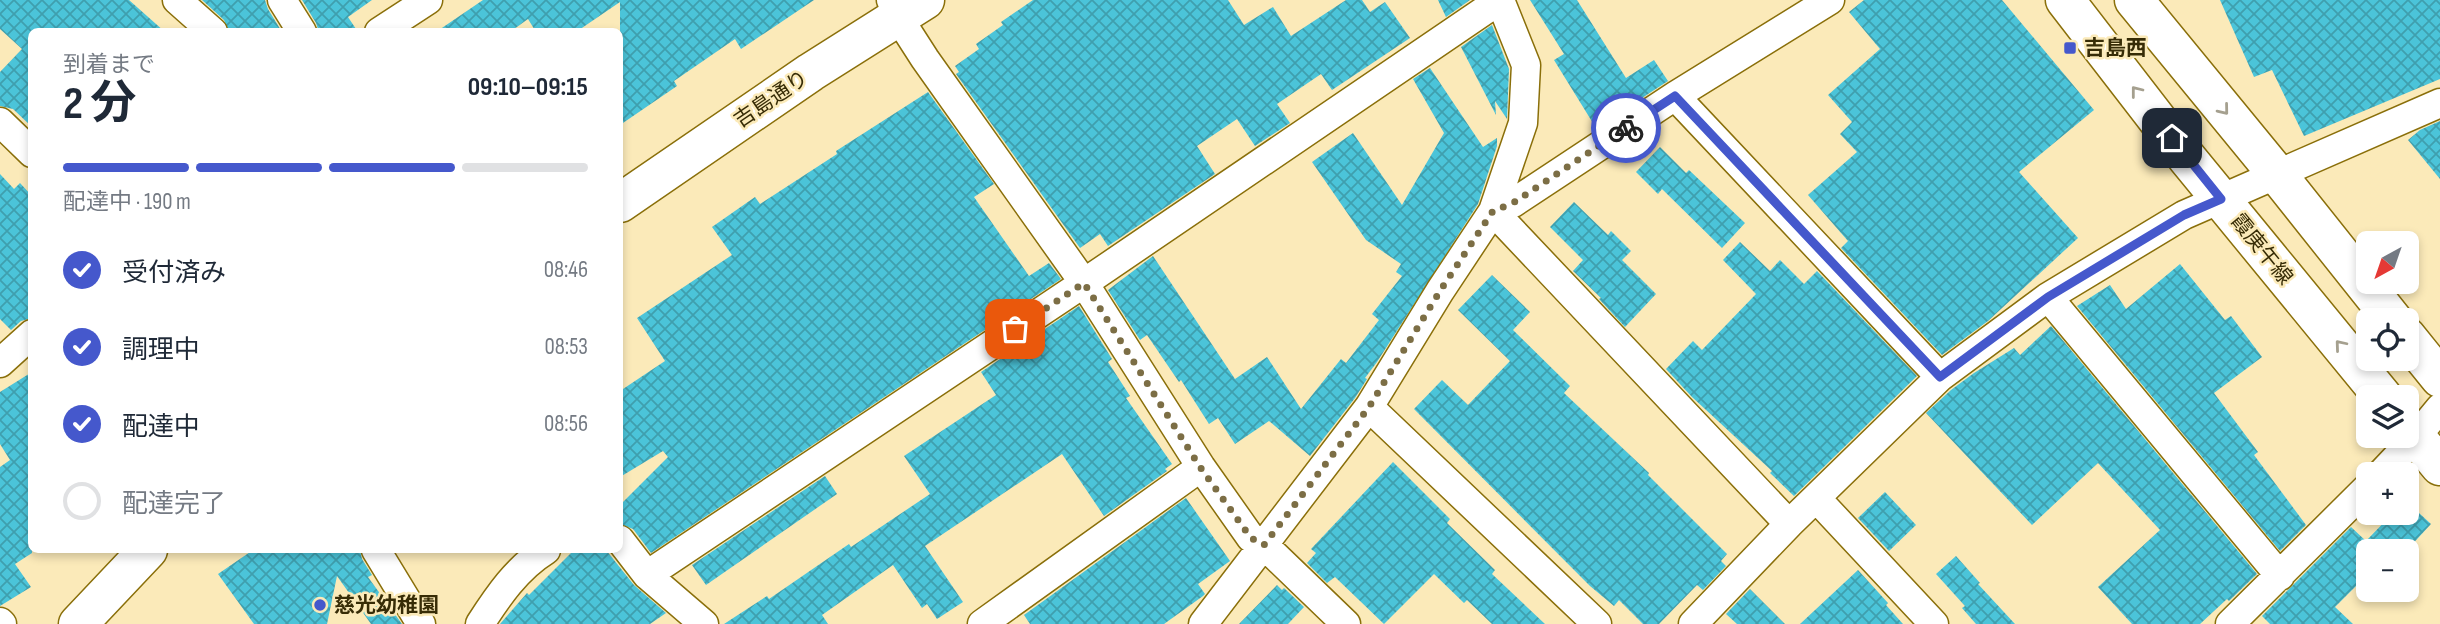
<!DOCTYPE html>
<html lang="ja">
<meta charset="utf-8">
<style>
body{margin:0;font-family:"Sofia Sans Condensed","Noto Sans JP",sans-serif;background:#f6f6f7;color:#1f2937;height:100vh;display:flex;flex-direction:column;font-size:26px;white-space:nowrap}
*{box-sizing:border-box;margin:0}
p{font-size:23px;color:#747a83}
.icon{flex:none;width:38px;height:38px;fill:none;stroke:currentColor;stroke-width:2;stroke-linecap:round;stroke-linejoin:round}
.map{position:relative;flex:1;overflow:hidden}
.side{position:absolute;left:28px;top:28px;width:595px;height:525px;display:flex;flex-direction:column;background:#fff;border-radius:10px;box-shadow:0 4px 10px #0003}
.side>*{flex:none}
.needle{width:46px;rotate:220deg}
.controls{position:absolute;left:2356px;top:231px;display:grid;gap:14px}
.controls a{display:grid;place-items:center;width:63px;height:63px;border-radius:10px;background:#fff;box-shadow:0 4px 10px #0003;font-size:35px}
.pin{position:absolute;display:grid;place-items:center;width:60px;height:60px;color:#fff;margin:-30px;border-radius:14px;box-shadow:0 4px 10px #0006}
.courier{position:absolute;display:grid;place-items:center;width:70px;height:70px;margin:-35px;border:5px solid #4558cc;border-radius:50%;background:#fff;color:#222;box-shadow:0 2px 9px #0007}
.headline em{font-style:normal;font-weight:700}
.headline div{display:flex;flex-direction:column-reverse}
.headline{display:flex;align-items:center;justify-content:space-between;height:119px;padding:0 35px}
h1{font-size:46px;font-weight:700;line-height:52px}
.bar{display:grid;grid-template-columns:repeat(4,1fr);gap:10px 7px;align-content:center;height:84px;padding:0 35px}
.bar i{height:9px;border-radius:5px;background:#e0e1e3}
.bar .selected{background:#4558cc}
.bar p{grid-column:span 4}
ol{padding:0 35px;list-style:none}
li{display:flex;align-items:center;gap:21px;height:77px}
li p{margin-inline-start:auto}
li .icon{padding:7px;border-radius:50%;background:#4558cc;color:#fff;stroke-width:4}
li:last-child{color:#747a83}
li i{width:38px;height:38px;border:4px solid #e0e1e3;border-radius:50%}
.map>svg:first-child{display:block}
.building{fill:url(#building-cross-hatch)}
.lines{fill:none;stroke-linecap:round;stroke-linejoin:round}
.street-casing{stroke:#8a6f0a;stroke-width:31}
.secondary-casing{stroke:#8a6f0a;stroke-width:41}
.street{stroke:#fff;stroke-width:28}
.secondary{stroke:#fff;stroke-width:38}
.oneway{stroke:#a5a08f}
.done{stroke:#7c6e45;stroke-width:7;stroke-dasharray:0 12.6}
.route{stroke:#4558cc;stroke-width:9}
.poi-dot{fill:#4558cc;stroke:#fbeab9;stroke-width:2.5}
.labels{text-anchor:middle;stroke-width:5;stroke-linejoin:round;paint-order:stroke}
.poi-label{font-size:21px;font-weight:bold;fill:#372c06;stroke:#fbeab9;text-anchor:start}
.street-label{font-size:21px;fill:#372c06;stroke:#fbeab9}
</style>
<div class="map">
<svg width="2440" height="624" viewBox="0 0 2440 624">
<defs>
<pattern id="building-cross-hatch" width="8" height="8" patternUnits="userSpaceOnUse" patternTransform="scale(1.75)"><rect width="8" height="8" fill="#4bc4d9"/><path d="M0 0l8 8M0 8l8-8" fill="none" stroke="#3f9fae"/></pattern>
</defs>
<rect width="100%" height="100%" fill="#fbeab9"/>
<!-- building -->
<path class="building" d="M0 0H129L165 32H32V127L13 109 0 106V72L22 49 0 29Z
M202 0H265L268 9 282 32H229L224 20Z
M302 0H372L348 17 358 32H319L316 23Z
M483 0H814L741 49 735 39 674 81 677 86 620 125V2L576 32H536L528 19 510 32H436Z
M1033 0H1228L1244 25 1273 7 1291 36 1346 0H1362L1370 12 1385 2 1410 38 1332 90 1321 74 1277 104 1290 123 1255 146 1237 119 1197 146 1215 174 1108 246 1100 234 1080 248 956 74 959 72 955 66 979 49 976 44 1003 25 1001 22Z
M1438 0H1470L1446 17Z
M1530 0H1577L1626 78 1654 60 1668 81 1596 128 1554 60 1564 54Z
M1864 0H2002L2094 110 2019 172 2078 238 1988 321 1942 355 1841 248 1848 241 1808 195 1857 152 1840 134 1852 122 1828 95 1880 49 1849 12Z
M2220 0H2440V79L2304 136 2272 70 2254 77Z
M1492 25 1509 69 1507 119 1495 101 1496 115 1461 47Z
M1430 68 1483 147 1497 138V146L1478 204 1377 362 1365 378 1367 379 1355 398 1310 456 1269 421 1235 444 1218 418 1209 424 1181 380 1179 382 1147 335 1140 340 1108 290 1153 256 1235 379 1267 357 1301 409 1341 359 1346 363 1379 320 1372 314 1402 276 1396 272 1401 264 1366 240 1312 162 1353 133 1402 205 1444 133 1413 79Z
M928 92 994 184 974 197 1029 276 1049 263 1061 279 651 553 633 529 620 524V505L668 457 663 451 620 477V391L665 361 637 318 732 255 712 227 755 197 760 204 837 154 836 151Z
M2440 121V179L2408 140 2420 130Z
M1660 147 1686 173 1689 170 1745 223 1722 248 1662 189 1658 194 1636 172Z
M0 174 14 189 20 183 32 196V318L21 321 11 330 0 319Z
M1574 202 1608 235 1611 231 1631 251 1622 260 1656 294 1625 327 1599 299 1601 298 1573 271 1583 260 1550 227Z
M1740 242 1770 271 1780 260 1804 284 1817 271 1917 376 1794 496 1770 473 1772 471 1692 397 1666 369 1693 341 1702 350 1756 294 1723 260Z
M2180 264 2225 320 2231 316 2262 357 2214 393 2258 452 2254 455 2306 525 2280 551 2077 306 2110 285 2126 309Z
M1492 275 1530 312 1513 330 1570 386 1564 393 1649 473 1648 475 1727 554 1721 561 1726 566 1703 590 1697 585 1659 624H1643L1619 600 1614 606 1590 586 1414 409 1442 380 1468 405 1510 361 1458 310Z
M1079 306 1112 359 1108 362 1130 396 1126 398 1172 464 1165 469 1167 471 1104 516 1062 454 925 546 963 602 937 619 927 604 922 608 893 565 822 615 828 624H724L767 596 769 599 849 544 851 547 930 494 904 456 996 395 981 372Z
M2051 326 2257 574 2229 601 2227 599 2200 624H2132L2098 587 2160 530 2098 463 2032 525 1926 413 1951 390 1974 373 2014 348 2020 355Z
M32 372V553L15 564 31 587 0 606V467L10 460 0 444V392Z
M1393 462 1450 519 1447 523 1495 570 1492 574 1545 624H1492L1467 600 1464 603 1434 574 1384 624 1335 577 1327 583 1307 563 1316 553 1311 549Z
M825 476 837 494 706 585 692 565Z
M1885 492 1916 525 1889 551 1858 518Z
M1186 498 1230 561 1198 584 1205 594 1203 596 1164 624H1030L1024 615Z
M2393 513H2419L2431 524 2406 551H2368V574L2335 607 2353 624H2270L2262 616 2351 527 2366 541Z
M253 550H360L362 559 372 575 368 577 402 624H371L337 576 327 624H254L218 574Z
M574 550H606L634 585 666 613 650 624H500L527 593 529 595Z
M1956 556 1980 583 1978 584 2015 624H1976L1962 608 1965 606 1936 574Z
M1858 570 1888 603 1886 605 1903 624H1800Z
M1277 585 1282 590 1284 588 1304 607 1288 624H1239Z
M1750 589 1785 624H1737L1726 614Z"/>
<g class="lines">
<defs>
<path id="street" d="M177 0 213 32
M282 0 302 32
M891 0 898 17 925 59 1084 283 1201 467 1251 538 1264 545 1346 624
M379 32 428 0
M1675 96 1940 377
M0 122 32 153
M2048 297 2280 576
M0 363 32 334
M1369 407 1597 624
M2381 474 2416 437 2440 408
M1817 499 1934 624
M1789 524 1493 211 1513 203 1675 96 1830 0
M620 540 647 575 704 624
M376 550 421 624
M647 575 1084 283 1500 0
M0 622 2 624
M480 624C498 596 517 568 546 550
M982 624 1201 467
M1203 624 1369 407 1440 291 1493 211 1523 123 1526 65 1500 0
M1693 624 1789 524 1940 377 2048 297 2184 215 2440 103
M2230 624 2368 487"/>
<path id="secondary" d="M2065 0 2187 158 2383 397
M2134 0 2276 173 2393 320
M620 203 811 72 925 0
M2406 336 2440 378
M2406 425 2440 466
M78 624 148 550"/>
</defs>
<!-- street casing -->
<use href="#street" class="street-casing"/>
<!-- secondary casing -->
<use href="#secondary" class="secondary-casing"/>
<!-- street -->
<use href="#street" class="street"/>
<!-- secondary -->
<use href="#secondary" class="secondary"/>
</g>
<!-- one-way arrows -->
<defs><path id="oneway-chevron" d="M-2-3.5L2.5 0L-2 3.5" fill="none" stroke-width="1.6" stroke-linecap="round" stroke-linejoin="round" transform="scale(1.75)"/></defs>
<g class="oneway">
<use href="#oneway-chevron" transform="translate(2136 91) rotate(-128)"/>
<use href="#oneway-chevron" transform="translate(2224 110) rotate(51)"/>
<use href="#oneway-chevron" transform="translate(2340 345) rotate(-130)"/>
</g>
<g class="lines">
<!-- done -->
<path class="done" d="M1015 329 1084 283 1200 467 1251 538 1264 545 1369 407 1440 291 1493 211 1513 203 1626 128"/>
<!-- route -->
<path class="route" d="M1626 128 1675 96 1940 377 2048 297 2184 215 2221 199 2172 138"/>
</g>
<!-- markers -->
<g class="poi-dot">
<rect x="2063" y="41" width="14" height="14" rx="3.5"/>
<circle cx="320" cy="605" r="7"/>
</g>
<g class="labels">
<!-- poi labels -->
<g class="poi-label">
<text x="2084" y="55">吉島西</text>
<text x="334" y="612">慈光幼稚園</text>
</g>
<!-- street labels -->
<g class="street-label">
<text transform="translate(771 99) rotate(-34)" y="7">吉島通り</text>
<text transform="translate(2262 249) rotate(51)" y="7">霞庚午線</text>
</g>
</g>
</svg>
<div class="controls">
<a><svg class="needle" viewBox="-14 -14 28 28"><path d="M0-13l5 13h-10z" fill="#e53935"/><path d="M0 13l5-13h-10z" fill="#747a83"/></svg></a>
<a><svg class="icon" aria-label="locate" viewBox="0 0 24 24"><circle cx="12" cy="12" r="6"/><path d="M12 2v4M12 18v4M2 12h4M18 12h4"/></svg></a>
<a><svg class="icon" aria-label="layers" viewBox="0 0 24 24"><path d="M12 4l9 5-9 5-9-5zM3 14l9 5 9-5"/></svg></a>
<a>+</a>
<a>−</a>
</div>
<div class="pin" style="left:1015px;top:329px;background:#ea580c"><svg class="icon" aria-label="bag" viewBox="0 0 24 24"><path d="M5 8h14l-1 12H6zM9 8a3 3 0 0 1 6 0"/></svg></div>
<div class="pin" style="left:2172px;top:138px;background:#1f2937"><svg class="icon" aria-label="home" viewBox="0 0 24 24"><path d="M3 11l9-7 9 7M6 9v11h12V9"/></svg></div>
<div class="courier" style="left:1626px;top:128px"><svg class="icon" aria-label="bike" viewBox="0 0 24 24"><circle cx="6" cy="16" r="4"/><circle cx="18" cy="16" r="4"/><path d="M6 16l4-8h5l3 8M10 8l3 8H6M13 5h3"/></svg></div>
<section class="side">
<div class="headline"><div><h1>2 分</h1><p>到着まで</p></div><em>09:10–09:15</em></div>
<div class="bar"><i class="selected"></i><i class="selected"></i><i class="selected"></i><i></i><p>配達中 · 190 m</p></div>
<ol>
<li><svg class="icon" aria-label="check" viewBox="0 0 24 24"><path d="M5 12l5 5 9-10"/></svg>受付済み<p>08:46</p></li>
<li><svg class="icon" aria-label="check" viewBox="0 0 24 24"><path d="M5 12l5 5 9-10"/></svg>調理中<p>08:53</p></li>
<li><svg class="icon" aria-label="check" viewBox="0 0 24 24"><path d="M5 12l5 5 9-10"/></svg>配達中<p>08:56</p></li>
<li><i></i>配達完了</li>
</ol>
</section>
</div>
